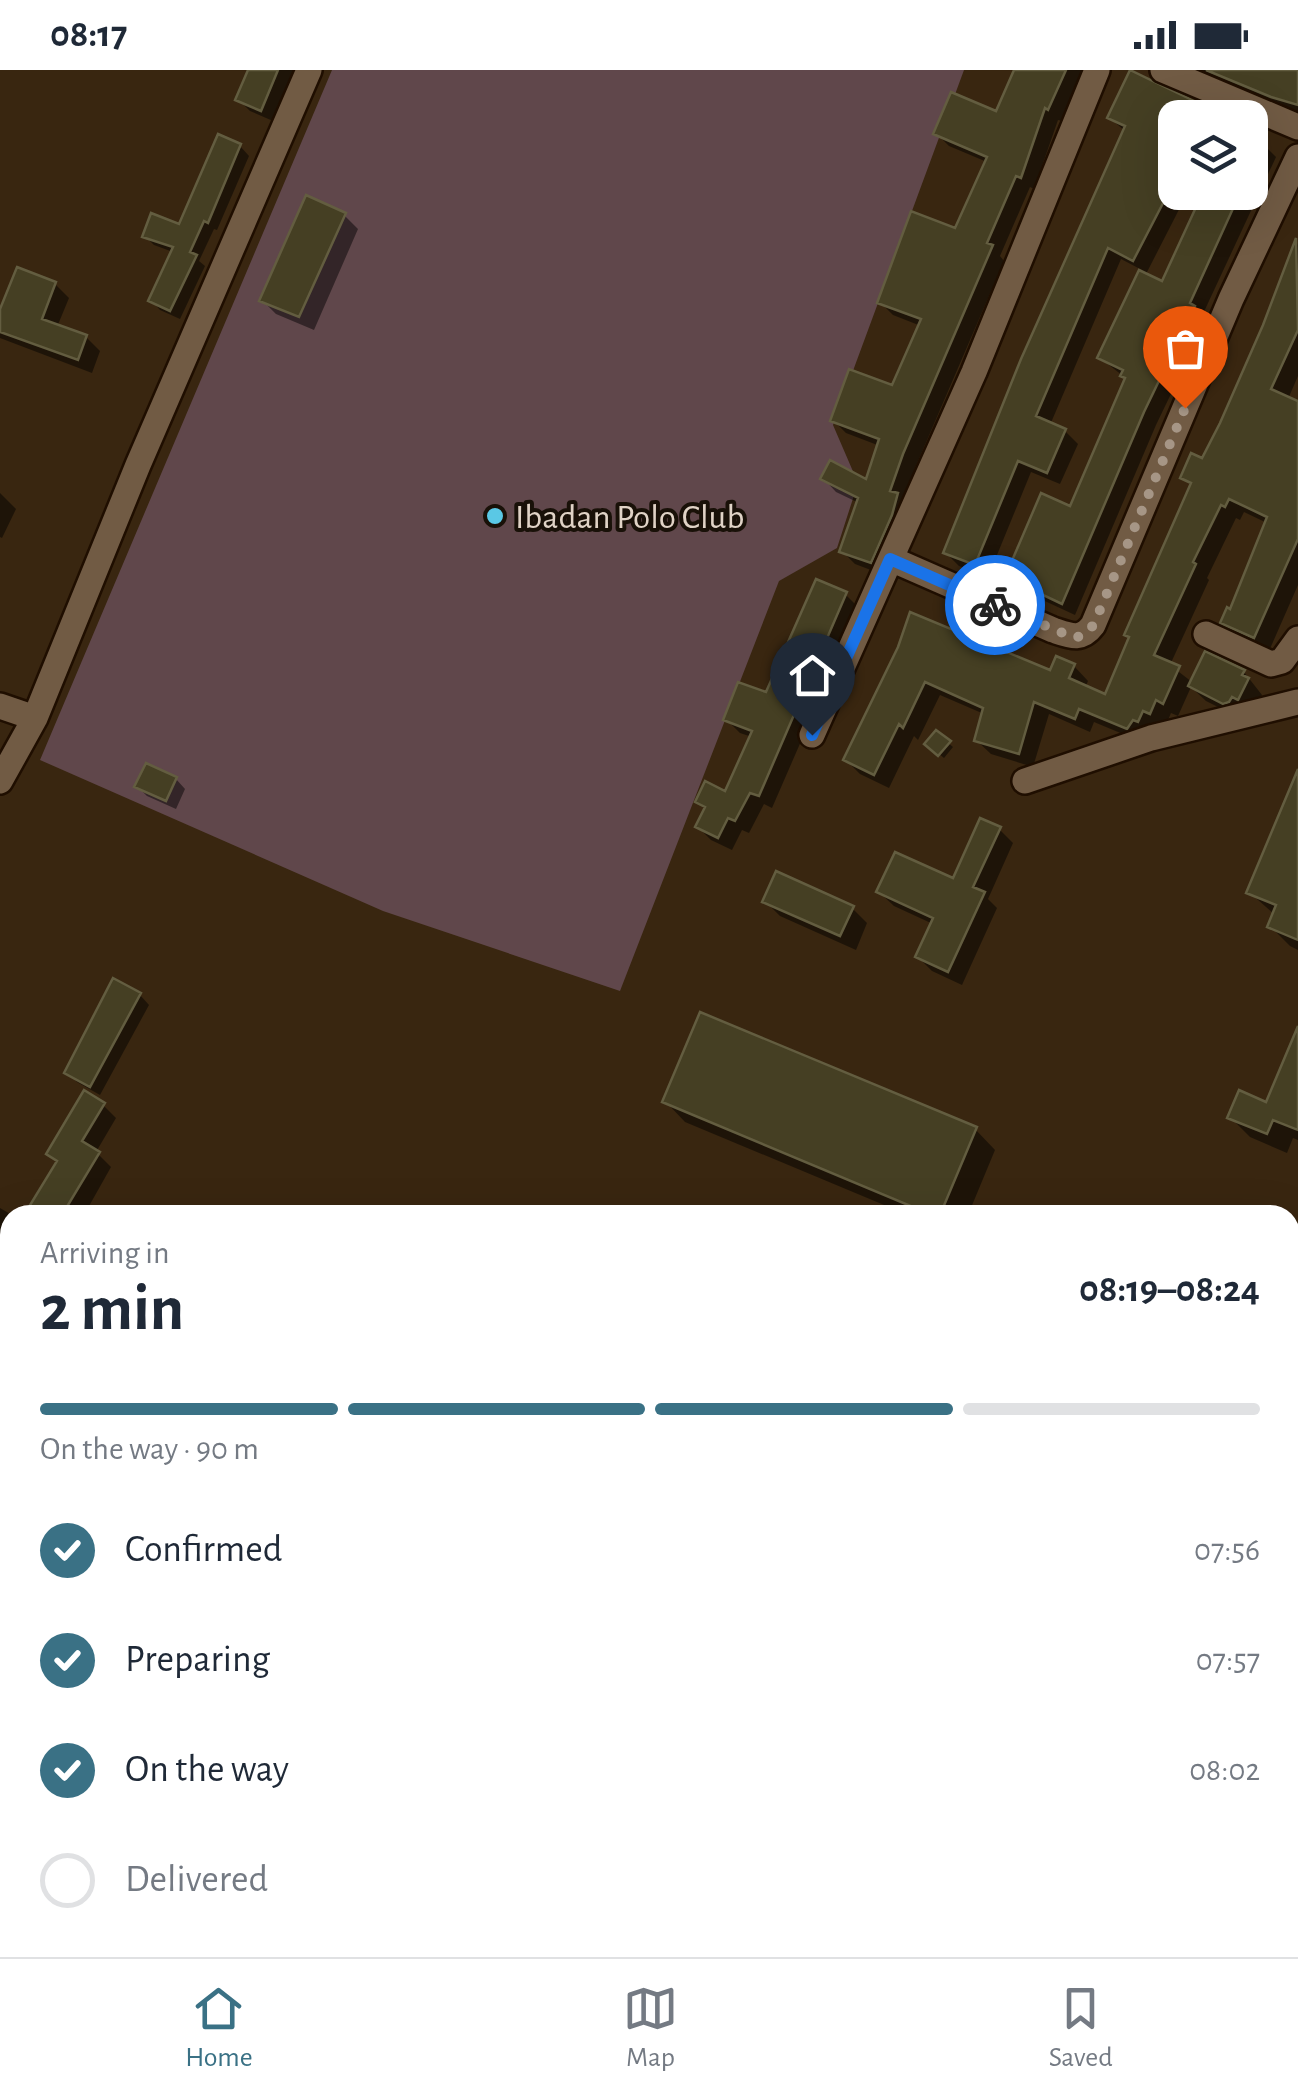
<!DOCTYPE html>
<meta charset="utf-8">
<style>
body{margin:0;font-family:"Alegreya Sans",sans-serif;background:#f2f2f3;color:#1f2937;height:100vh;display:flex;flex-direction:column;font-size:38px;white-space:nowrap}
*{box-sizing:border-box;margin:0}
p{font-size:32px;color:#747a83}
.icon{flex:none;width:55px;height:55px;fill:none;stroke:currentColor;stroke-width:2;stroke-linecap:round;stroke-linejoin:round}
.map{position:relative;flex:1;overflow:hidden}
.drawer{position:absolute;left:0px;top:1135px;width:1300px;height:752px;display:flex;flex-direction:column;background:#fff;border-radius:30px 30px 0 0;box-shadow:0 10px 40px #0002}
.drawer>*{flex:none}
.buttons{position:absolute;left:1158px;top:30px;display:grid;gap:20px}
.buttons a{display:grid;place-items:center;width:110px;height:110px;border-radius:20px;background:#fff;box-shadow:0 10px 40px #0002;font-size:50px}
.pin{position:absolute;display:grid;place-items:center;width:85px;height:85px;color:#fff;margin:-102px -42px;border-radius:50% 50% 50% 0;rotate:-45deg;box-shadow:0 0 10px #0007}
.pin .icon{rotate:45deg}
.courier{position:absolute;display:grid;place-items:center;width:100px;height:100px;margin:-50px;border:8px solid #1a73e8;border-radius:50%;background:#fff;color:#222;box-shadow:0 2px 12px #0007}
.summary em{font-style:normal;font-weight:600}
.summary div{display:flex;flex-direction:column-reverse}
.summary{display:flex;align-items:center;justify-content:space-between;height:170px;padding:0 40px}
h1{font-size:65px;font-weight:600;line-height:75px}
.bar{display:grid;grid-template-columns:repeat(4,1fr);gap:15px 10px;align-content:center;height:120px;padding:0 40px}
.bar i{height:12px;border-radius:8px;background:#e0e1e3}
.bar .selected{background:#3a7185}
.bar p{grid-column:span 4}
ol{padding:0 40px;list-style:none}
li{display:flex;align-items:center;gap:30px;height:110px}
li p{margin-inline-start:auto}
li .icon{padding:10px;border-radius:50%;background:#3a7185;color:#fff;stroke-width:4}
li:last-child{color:#747a83}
li i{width:55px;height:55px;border:5px solid #e0e1e3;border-radius:50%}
.status{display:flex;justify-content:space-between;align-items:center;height:70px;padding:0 50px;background:#fff;direction:ltr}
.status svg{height:28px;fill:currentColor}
.dock{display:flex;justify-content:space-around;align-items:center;height:140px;border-top:2px solid #e0e1e3;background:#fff;font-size:28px;color:#747a83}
.dock a{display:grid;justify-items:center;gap:5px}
.dock .selected{color:#3a7185}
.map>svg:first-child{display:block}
.pitch{fill:#60474b}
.shadow{fill:#0007}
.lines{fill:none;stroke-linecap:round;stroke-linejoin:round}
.stream{stroke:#546242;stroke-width:6}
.building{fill:#453f23;stroke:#635d40;stroke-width:2.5}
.minor-casing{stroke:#1f0e00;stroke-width:30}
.minor{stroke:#715b44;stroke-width:25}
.done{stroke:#a69686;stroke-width:10;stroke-dasharray:0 18}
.route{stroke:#1a73e8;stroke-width:12}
.poi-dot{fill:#5ac8e5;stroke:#191108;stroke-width:4}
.labels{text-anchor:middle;stroke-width:8;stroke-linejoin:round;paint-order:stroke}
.poi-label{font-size:35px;fill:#e0d3c6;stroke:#191108;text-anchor:start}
</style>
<div class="status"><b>08:17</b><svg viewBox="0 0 49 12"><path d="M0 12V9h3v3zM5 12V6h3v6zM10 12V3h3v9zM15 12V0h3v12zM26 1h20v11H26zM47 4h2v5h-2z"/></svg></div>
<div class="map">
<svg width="1298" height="1887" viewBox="0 0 1298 1887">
<rect width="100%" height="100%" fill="#392610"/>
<!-- pitch -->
<path class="pitch" d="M332 0H964L833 355 858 413 837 478 779 511 620 921 383 841 40 690Z"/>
<!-- shadow -->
<path class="shadow" d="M251 0H294L273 51 250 41 238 29Z
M1017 0H1084L1062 51 1058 50 1034 119 1030 117 1000 186 1004 191 915 398 884 505 855 494 842 481 859 433 836 422 823 408 867 412 880 376 846 363 833 350 894 318 921 256 893 245 880 232 957 162 987 92 949 76 936 63 998 44Z
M1174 0H1285L1298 5V47Z
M1110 48H1175V122H1188L1145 206 1163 214 1206 122H1250V68L1263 74 1276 87 1202 246 1206 251 1156 355 1075 545 1021 520 1008 507 1071 439 1127 309 1100 288 1142 200 1121 189 1050 355 1065 361 1078 374 1060 414 1031 402 988 507 959 496 946 483 1126 62Z
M240 76 249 86 217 160 214 159 199 191 205 196 180 249 160 240 151 230 173 182 154 175 145 166 181 157Z
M344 145 358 159 314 260 276 244 262 230Z
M1298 173V306L1288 329 1298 333V515L1269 581 1237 567 1223 552 1231 542 1267 453 1244 442 1240 450 1236 448 1207 508 1209 510 1170 595 1192 612 1244 602 1262 625 1253 643 1240 648 1206 631 1191 617 1178 646 1171 643 1165 657 1142 672 1094 652 1090 662 1049 644 1033 697 991 684 976 670 984 644 940 625 918 670 914 666 889 718 860 704 846 690 900 578 1051 603 1074 596 1088 611 1085 618 1106 627 1192 416 1183 407 1204 392Z
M55 214 69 228 57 257 86 267 100 281 92 303 0 268V236Z
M0 423 16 439 2 468 0 467Z
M845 524 859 538 772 738 764 734 749 763 742 760 732 780 711 770 698 757 706 740 698 731 726 724 752 667 740 663 726 649 768 625Z
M936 663 953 677 944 688 927 674Z
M176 709 185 719 176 739 147 726 137 716Z
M1298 716V880L1290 876 1270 856 1275 845 1249 822Z
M999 759 1013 773 988 829 997 838 962 915 932 901 918 887 933 854 894 836 879 822 954 811Z
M765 831 852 838 867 853 856 880 780 846Z
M140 925 149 935 100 1025 77 1012 67 1002Z
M1298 962V1070L1293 1068 1287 1083 1250 1067 1230 1047 1267 1035Z
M665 1031 975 1059 995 1080 968 1145H908L685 1052Z
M103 1035 116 1048 96 1082 111 1097 84 1145H27L59 1093 49 1084Z
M0 1138 12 1145 10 1180 0 1175Z"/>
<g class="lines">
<!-- stream -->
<path class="stream" d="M1290 1452 1298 1443
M409 1887 421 1878"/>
</g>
<!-- building -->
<path class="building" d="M248 0H278L261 41 235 30Z
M1014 0H1066L1048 40 1045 38 1021 108 1016 106 987 173 993 175 903 384 890 421 898 423 892 445 871 493 839 482 858 428 820 409 830 390 866 409 879 369 830 351 849 299 892 315 921 249 877 233 911 141 955 158 987 87 933 64 951 22 996 41Z
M1130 0 1229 48H1175V110L1133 191 1108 178 1036 346 1066 359 1047 403 1018 391 975 495 943 483 1021 289 1125 56 1107 48Z
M1206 0H1298V35L1271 27Z
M218 64 241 74 208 153 204 151 190 182 197 185 170 241 148 231 173 177 142 167 151 143 179 154Z
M1203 122H1213L1236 132 1190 233 1195 236 1144 342 1062 534 1005 507 1041 423 1070 436 1125 308 1120 306 1123 300 1097 288 1139 200 1162 211Z
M306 125 346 143 299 247 259 231Z
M1296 168 1298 260 1271 319 1298 331V469L1254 568 1220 553 1227 537 1230 539 1267 447 1229 429 1225 437 1221 435 1193 492 1196 494 1154 585 1180 596 1163 634 1156 630 1150 644 1143 641 1138 652 1133 650 1127 659 1079 639 1075 649 1034 632 1019 684 974 671 983 638 925 612 903 658 899 654 874 705 843 690 898 577 910 542 1050 600 1056 586 1075 594 1069 608 1105 624 1129 567 1124 565 1191 413 1180 408 1191 383 1202 388 1220 353 1263 255Z
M17 197 56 212 42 249 87 265 78 290 0 262V239Z
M816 509 847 522 759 726 750 723 735 751 728 748 718 768 695 757 705 737 695 732 705 711 725 721 752 661 723 650 738 612 766 622Z
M1205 581 1245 600 1242 605 1249 608 1238 630 1232 627 1229 632 1223 634 1188 616Z
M936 660 951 671 938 686 924 674Z
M146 693 177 707 166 731 134 717Z
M1298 699V870L1267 857 1276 835 1246 823Z
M980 748 1001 757 973 817 985 822 948 902 915 887 933 848 876 822 895 782 953 808Z
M776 801 854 836 840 866 762 832Z
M113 908 141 923 90 1017 64 1003Z
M700 942 977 1057 940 1145H932L662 1032Z
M1298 956V1060L1273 1050 1267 1064 1227 1048 1239 1020 1266 1032Z
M84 1020 105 1033 82 1071 100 1082 62 1145H24L57 1091 46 1084Z"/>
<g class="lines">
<defs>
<path id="minor" d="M1163 0 1298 57
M891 489 1053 560C1071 566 1081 571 1093 555L1231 229 1298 87
M1206 564 1271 594 1282 591 1298 569
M0 636 35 648
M812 665 974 302 1097 0
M0 711 35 648 138 395 309 0
M1025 711 1151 668 1298 632"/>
</defs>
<!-- minor casing -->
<use href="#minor" class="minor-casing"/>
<!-- minor -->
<use href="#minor" class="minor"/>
</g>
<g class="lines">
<!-- done -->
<path class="done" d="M995 535 1075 568 1086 564 1094 554 1185 338"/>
<!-- route -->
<path class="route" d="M812 665 890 489 995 535"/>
</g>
<!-- markers -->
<circle class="poi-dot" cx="495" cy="446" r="10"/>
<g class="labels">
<!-- poi labels -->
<g class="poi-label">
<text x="515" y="458">Ibadan Polo Club</text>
</g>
</g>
</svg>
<div class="buttons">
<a><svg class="icon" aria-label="layers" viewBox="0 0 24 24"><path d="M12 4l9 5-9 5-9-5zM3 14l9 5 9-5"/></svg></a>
</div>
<div class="pin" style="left:1185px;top:338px;background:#ea580c"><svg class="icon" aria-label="bag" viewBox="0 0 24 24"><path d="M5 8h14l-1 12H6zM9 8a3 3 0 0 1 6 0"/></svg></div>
<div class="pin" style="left:812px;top:665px;background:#1f2937"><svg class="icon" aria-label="home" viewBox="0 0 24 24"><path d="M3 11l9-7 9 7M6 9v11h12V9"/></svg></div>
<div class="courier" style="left:995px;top:535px"><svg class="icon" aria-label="bike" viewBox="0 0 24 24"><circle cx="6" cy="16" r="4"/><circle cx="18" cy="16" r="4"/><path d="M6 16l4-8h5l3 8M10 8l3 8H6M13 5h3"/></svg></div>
<section class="drawer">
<div class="summary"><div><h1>2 min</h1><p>Arriving in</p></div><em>08:19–08:24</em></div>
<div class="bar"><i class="selected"></i><i class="selected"></i><i class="selected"></i><i></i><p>On the way · 90 m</p></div>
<ol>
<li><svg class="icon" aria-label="check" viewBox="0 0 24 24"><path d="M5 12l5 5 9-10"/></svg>Confirmed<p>07:56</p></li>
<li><svg class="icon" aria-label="check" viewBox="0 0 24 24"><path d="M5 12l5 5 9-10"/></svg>Preparing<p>07:57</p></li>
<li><svg class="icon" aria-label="check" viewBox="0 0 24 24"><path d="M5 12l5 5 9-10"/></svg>On the way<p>08:02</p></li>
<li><i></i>Delivered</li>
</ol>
</section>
</div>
<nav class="dock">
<a class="selected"><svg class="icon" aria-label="home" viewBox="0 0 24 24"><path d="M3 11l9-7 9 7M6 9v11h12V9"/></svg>Home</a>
<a><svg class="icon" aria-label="map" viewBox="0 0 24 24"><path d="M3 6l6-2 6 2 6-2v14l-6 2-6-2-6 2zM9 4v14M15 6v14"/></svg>Map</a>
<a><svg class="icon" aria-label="saved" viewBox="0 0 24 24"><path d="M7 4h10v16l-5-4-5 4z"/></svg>Saved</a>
</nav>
